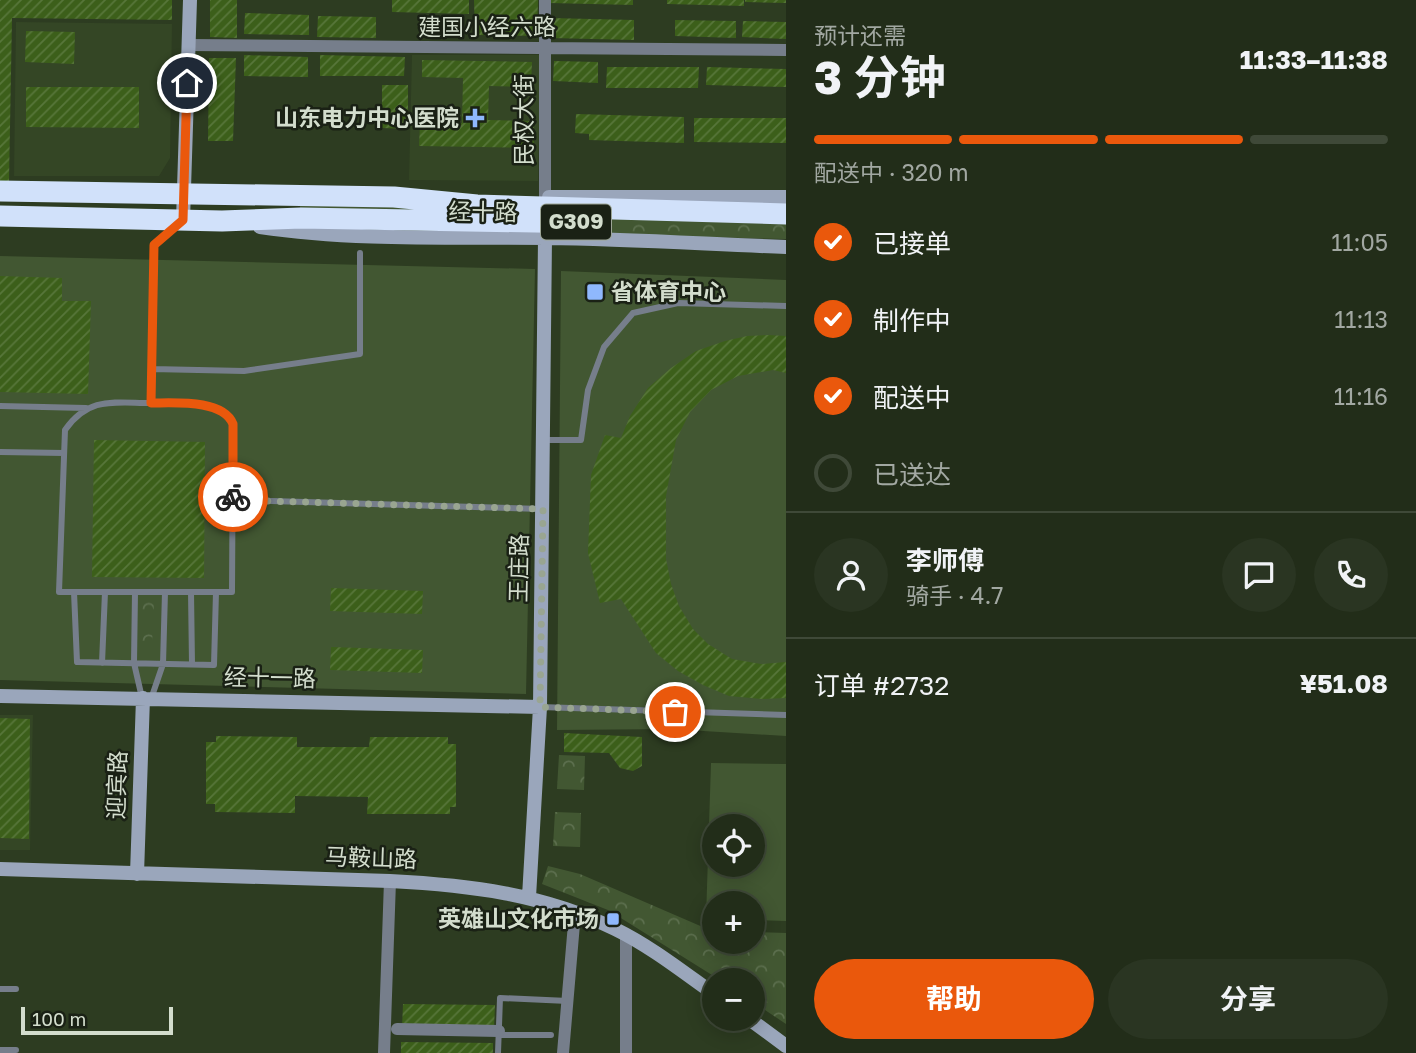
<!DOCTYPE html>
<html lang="zh">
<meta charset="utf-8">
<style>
body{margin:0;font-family:"Golos Text","Noto Sans SC",sans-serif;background:#2a3522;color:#f1f3f6;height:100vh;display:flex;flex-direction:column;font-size:26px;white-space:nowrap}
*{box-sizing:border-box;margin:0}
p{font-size:23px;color:#a2a8a2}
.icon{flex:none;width:38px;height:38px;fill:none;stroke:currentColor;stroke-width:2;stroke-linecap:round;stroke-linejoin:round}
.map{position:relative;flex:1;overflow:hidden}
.sheet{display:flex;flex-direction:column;background:#222d19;width:630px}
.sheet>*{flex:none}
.tools{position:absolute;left:702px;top:814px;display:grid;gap:14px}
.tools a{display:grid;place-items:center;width:63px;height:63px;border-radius:50%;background:#222d19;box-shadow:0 4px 18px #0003,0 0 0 2px #3f4938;font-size:35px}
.scale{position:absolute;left:21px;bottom:18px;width:152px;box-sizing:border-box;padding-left:7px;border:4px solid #d3ddcd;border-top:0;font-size:19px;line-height:24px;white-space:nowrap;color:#d3ddcd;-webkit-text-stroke:5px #1a2115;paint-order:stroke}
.pin{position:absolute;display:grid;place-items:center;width:60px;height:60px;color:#fff;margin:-30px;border:4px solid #fff;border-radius:50%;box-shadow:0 2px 7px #0007}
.courier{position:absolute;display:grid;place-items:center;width:70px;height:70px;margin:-35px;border:5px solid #ea580c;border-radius:50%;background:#fff;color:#222;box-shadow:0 2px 9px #0007}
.summary em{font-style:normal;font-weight:700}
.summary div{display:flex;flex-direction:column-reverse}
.summary{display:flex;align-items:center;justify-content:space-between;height:119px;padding:0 28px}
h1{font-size:46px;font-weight:700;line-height:52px}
.bar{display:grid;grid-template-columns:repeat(4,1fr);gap:10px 7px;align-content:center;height:84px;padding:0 28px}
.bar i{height:9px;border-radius:5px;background:#3f4938}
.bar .active{background:#ea580c}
.bar p{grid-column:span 4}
.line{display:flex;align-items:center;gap:18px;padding:0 28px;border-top:2px solid #3f4938}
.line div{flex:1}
.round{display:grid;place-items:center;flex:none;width:74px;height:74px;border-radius:37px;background:#2a3522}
ol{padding:0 28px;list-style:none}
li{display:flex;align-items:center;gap:21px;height:77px}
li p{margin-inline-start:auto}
li .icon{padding:7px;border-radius:50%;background:#ea580c;color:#fff;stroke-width:4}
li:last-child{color:#a2a8a2}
li i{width:38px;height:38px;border:4px solid #3f4938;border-radius:50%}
.primary-button{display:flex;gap:14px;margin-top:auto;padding:14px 28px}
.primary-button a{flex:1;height:80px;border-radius:42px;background:#ea580c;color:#fff;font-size:28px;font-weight:700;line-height:80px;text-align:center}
.primary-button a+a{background:#2a3522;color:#f1f3f6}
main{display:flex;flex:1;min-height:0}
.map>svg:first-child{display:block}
.built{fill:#344625}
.grass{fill:#425732;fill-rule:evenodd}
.park{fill:url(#park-crowns)}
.building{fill:url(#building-hatch)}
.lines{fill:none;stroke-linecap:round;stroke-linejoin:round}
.lane{stroke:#767e8b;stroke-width:6}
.street{stroke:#767e8b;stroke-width:12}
.secondary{stroke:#9aa6bb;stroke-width:14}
.highway{stroke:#d1e1fa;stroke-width:21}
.done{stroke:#99a591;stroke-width:7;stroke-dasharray:0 12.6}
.route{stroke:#ea580c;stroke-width:9}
.poi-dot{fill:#8fb8fd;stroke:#1a2115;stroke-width:2.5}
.labels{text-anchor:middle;stroke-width:5;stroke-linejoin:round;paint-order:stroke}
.shield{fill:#1a2115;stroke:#9ca596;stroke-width:2}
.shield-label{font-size:21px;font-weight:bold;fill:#d3ddcd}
.street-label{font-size:23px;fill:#d3ddcd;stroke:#1a2115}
.poi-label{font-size:23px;font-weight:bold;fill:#d3ddcd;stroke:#1a2115;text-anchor:end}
</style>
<main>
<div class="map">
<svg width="786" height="1053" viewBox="0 0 786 1053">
<defs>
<pattern id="park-crowns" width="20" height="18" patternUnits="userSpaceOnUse" patternTransform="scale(1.75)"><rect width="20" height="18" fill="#425732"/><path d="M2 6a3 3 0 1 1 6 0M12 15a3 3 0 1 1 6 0" fill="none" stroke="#5c6f4e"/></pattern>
<pattern id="building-hatch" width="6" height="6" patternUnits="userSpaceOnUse" patternTransform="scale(1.75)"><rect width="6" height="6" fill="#3c5f1a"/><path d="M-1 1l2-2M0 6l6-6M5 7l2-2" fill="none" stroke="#57763a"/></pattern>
</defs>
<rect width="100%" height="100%" fill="#2d3c21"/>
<!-- built -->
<path class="built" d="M16 22 172 24 170 158 159 176H14Z
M412 55H540L538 181 409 180Z
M0 715H33L30 850H0Z"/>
<!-- grass -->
<path class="grass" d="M0 256 535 269 526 694 0 680Z
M561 271 786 280V736L671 729 557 730Z
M711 763 786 764V921L753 920 752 903H714V918H706ZM714 826H752V864H714Z"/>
<!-- park -->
<path class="park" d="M300 201 786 205V239L300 227Z
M141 600 154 601 152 644 139 643Z
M559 755 585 756 584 790 557 789Z
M555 812 581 813 580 847 553 846Z
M548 866 580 874 705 928 714 929V942H752L753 932 786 933V1024L753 1002 752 980H720L608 910 542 884Z"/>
<!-- building -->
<path class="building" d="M0 0H172V20L12 18 9 182H0Z
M210 0H237V38L210 37Z
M392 0H469V14L392 12Z
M474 0H538L537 36 475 35Z
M549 0H633V5L549 3Z
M667 0H744V6L667 4Z
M745 0H786V3L745 2Z
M245 13 309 15V35L244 34Z
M318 16 376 17V38L317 37Z
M550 18 634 20V40L550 38Z
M675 20 736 21V38L675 36Z
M743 21 786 22V39L742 37Z
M26 31 75 32 74 64 25 62Z
M244 55 308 57V77L244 76Z
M320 55 405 57 404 76H320Z
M209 58H236L233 141H208Z
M422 60 532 62 531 87 489 86 488 120 534 121V148L419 146 420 123H462L463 78 422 77Z
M554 61 598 62V83L553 81Z
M607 67H699L698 88H606Z
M707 67 786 69V87L706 85Z
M382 85H408V129L382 128Z
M26 87H139V128L26 127Z
M576 114 684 117V143L589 140V134L575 133Z
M694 118H786V143L694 142Z
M0 276 62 278V301H91L88 394 0 392Z
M768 335 786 336V373L773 370 738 376 711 390 690 412 676 440 666 496V559L671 584 679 606 693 629 708 644 732 659 761 664 786 662V698L762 699 729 696 703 685 678 671 656 653 621 599 600 603 588 553 591 475 605 435 621 438 630 416 648 388 671 368 696 351 725 341 747 336Z
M94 440 205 442 204 578 92 577Z
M331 588 423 591 422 614 330 611Z
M331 647 423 650 422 673 330 670Z
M0 718 30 719 29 839 0 838Z
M564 733 642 737V766L633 771 620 768 609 753 564 752Z
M216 736 297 737V747H369L370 737H448V744H456V807H450V814H367L368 797 295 796V813L215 812V804H206V742H216Z
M403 1004 495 1005 494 1029 402 1028Z
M401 1042 493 1043V1053H401Z"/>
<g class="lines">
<!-- lane -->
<path class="lane" d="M177 226 154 245 152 369 244 371 360 354V253
M151 403C175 403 223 399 233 424L232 592H59L65 430C89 396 114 403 151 403L152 369
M0 406 86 408
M543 440H581L588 390 604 347 633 313 678 303 786 306
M0 452 64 453
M233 500 542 509
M74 592 77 662 214 665 216 592
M135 592 134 663 142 698
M191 592 192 664
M102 663 105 592
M151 699 163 664 165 592
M540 707 786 715
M0 989H16
M499 1035H551
M0 1050H16
M498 1053 500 998 568 1001"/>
<!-- street -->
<path class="street" d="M188 45 786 50
M545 197V0
M397 1029 499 1031
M384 1053 390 881
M563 1053 575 912
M626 1053V935"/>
<!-- secondary -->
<path class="secondary" d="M549 197H786
M183 220 190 0
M260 227C354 241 452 237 547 238 626 239 706 244 786 247
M0 696 540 707
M0 869 390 881C470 885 542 894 615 929 650 946 683 972 714 994
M137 874 143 698
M529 897 540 707 545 238
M748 1018 786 1046"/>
<!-- highway -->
<path class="highway" d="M0 191 394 197 477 205 786 214
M0 216 222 221 301 218 589 223"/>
</g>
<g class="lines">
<!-- done -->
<path class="done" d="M233 497V500L543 509 540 707 675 712"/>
<!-- route -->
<path class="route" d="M187 83 183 220 154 245 151 403C175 403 223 399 233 424V497"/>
</g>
<!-- markers -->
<g class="poi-dot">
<path d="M471.5 107.5h7v7h7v7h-7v7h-7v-7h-7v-7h7z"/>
<rect x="586" y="283" width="18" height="18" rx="3.5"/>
<rect x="606" y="912" width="14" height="14" rx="3.5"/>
</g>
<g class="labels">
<!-- shield labels -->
<rect class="shield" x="541" y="204.5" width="70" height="35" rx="5"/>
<g class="shield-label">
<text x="576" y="229">G309</text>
</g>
<!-- street labels -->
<g class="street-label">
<text x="487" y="35">建国小经六路</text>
<text transform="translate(524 120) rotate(-90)" y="8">民权大街</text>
<text transform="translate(483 212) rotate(1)" y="8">经十路</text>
<text transform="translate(519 568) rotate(-89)" y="8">王庄路</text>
<text transform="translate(270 678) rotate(1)" y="8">经十一路</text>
<text transform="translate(117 785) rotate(-88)" y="8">迎宾路</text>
<text transform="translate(371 858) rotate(2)" y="8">马鞍山路</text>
</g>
<!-- poi labels -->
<g class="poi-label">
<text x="459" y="126">山东电力中心医院</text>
<text x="611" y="300" text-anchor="start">省体育中心</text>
<text x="599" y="927">英雄山文化市场</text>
</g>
</g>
</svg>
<div class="tools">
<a><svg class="icon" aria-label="locate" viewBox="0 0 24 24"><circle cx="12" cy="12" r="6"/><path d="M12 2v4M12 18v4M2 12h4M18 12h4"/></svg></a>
<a>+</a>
<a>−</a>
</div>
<div class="scale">100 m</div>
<div class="pin" style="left:675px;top:712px;background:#ea580c"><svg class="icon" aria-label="bag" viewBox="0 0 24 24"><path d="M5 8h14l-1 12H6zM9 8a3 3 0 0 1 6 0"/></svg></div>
<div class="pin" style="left:187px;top:83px;background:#1f2937"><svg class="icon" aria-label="home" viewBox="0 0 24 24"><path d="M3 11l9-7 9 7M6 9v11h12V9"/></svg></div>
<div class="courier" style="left:233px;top:497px"><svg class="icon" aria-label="bike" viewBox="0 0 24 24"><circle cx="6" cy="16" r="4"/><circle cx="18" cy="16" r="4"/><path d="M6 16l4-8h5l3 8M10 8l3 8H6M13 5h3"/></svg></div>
</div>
<section class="sheet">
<div class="summary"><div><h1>3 分钟</h1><p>预计还需</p></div><em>11:33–11:38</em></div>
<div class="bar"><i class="active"></i><i class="active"></i><i class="active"></i><i></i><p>配送中 · 320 m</p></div>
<ol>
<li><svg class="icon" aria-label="check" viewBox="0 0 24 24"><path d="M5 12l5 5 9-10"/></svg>已接单<p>11:05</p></li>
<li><svg class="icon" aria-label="check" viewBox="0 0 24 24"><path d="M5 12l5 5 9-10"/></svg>制作中<p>11:13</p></li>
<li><svg class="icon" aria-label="check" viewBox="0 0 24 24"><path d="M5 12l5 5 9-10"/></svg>配送中<p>11:16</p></li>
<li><i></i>已送达</li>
</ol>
<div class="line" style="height:126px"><a class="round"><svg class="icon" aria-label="person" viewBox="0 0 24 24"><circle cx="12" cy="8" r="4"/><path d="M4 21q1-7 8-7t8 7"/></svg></a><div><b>李师傅</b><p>骑手 · 4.7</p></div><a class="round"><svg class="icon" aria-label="chat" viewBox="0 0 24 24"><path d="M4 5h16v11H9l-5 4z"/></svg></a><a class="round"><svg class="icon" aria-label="phone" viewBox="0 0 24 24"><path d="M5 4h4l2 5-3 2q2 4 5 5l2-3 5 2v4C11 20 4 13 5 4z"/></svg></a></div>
<div class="line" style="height:91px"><div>订单 #2732</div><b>¥51.08</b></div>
<div class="primary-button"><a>帮助</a><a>分享</a></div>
</section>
</main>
